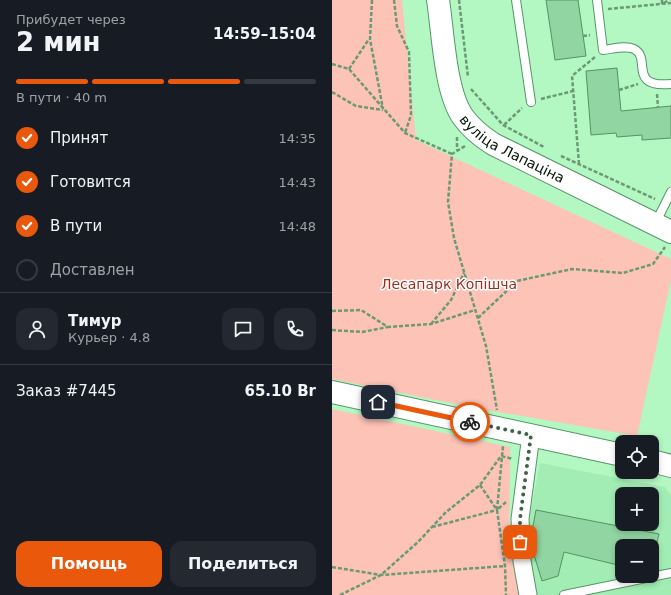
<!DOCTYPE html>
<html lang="ru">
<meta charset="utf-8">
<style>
body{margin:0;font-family:"DejaVu Sans",sans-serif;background:#242831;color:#f1f3f6;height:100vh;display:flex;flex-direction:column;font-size:15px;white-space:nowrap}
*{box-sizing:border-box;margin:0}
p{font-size:13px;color:#9ea1a6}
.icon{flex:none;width:22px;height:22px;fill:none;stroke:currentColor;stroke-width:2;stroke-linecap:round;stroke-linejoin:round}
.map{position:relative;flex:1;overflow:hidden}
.panel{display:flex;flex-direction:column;background:#171b24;width:332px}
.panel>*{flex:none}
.fabs{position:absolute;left:283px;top:435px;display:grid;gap:8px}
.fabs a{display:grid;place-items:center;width:44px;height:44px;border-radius:8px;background:#171b24;box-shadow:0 2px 6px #0003;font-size:20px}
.pin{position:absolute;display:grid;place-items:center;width:34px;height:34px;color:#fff;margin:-17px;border-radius:8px;box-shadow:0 2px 6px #0006}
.courier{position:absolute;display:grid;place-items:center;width:40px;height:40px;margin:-20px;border:3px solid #ea580c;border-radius:50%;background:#fff;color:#222;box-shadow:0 1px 5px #0007}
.head em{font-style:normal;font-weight:600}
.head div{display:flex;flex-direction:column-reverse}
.head{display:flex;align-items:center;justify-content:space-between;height:68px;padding:0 16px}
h1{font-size:26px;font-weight:600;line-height:30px}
.bar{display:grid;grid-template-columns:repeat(4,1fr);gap:6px 4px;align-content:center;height:48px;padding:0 16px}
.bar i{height:5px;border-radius:3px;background:#363941}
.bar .current{background:#ea580c}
.bar p{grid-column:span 4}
.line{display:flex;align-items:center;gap:10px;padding:0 16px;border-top:1px solid #363941}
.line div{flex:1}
.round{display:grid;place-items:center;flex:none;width:42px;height:42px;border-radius:12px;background:#242831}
ol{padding:0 16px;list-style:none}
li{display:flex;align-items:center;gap:12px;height:44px}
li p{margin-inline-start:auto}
li .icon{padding:4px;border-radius:50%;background:#ea580c;color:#fff;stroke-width:4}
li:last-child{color:#9ea1a6}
li i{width:22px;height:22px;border:2px solid #363941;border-radius:50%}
.cta{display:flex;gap:8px;margin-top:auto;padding:8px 16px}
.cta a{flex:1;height:46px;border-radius:12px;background:#ea580c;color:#fff;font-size:16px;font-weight:600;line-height:46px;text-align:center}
.cta a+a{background:#242831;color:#f1f3f6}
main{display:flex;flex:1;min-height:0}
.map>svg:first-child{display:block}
.built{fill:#a2edb4;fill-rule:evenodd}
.green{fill:#fdc3b7}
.building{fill:#91d5a2;stroke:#529464}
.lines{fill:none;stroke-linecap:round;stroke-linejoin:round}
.lane-casing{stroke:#559767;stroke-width:10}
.street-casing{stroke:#559767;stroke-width:19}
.secondary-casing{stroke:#559767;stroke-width:24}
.primary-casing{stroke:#559767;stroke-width:24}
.path{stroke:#6a9974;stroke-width:2.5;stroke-dasharray:4 2;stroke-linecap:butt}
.lane{stroke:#fff;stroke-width:8}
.street{stroke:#fff;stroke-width:17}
.secondary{stroke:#fff;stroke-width:22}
.primary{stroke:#fff;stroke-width:22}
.done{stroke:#3f6246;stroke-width:4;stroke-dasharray:0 7.2}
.route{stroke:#ea580c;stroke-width:5}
.labels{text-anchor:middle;stroke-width:3;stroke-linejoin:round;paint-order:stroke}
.street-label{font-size:14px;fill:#001203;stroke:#fff}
.park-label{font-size:14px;fill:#962f1f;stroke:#fff}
</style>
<main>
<section class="panel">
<div class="head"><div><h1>2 мин</h1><p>Прибудет через</p></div><em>14:59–15:04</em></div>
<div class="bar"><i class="current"></i><i class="current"></i><i class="current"></i><i></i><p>В пути · 40 m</p></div>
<ol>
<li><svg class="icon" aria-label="check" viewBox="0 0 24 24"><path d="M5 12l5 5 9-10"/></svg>Принят<p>14:35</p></li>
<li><svg class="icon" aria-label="check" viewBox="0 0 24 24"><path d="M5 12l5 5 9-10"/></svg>Готовится<p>14:43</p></li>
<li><svg class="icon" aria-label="check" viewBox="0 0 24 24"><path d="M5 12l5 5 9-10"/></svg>В пути<p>14:48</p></li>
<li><i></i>Доставлен</li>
</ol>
<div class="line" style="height:72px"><a class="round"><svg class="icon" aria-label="person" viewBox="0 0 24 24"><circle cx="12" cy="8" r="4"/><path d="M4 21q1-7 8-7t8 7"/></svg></a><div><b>Тимур</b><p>Курьер · 4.8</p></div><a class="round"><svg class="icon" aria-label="chat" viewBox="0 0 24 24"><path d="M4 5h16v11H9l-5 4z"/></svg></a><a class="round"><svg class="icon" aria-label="phone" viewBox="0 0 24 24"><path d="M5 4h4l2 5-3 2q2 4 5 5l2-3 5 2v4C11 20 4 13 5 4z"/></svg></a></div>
<div class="line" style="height:52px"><div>Заказ #7445</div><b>65.10 Br</b></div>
<div class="cta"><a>Помощь</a><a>Поделиться</a></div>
</section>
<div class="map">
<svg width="339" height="595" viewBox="0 0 339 595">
<rect width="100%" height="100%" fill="#b3f7c3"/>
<!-- built -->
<path class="built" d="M208 463 333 487 339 495V595H203L192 545ZM290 494H320V524H290ZM290 546H320V576H290Z"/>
<!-- green -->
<path class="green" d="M0 0H70L84 140 339 259V280L305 436 138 407 0 379Z
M0 409 178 447 177 541 187 595H0Z"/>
<!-- building -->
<path class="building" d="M214 0H246L254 56 223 60Z
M285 68 289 111 339 106V138L310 140V135L285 137 284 133 259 135 254 71Z
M204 510 327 534 324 546H290V566L232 552 226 576 210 581 199 545V537Z"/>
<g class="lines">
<defs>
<path id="lane" d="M184 0 199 102
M265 0 271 50C280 49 294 45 302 49 320 58 295 88 339 84
M323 224 339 192
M232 595 339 573"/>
<path id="street" d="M196 595 190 561 188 519 199 435"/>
<g id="secondary">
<path id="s1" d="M106 0C111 32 113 92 131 117 139 128 150 137 161 144L339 232"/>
</g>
<path id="primary" d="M0 392 290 455
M320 461 339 466"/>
</defs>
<!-- lane casing -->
<use href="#lane" class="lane-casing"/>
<!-- street casing -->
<use href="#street" class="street-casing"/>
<!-- secondary casing -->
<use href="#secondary" class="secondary-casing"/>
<!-- primary casing -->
<use href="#primary" class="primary-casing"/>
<!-- path -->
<path class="path" d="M40 0 38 39 51 109
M62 0 65 26 77 52 79 115 73 133
M127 0 136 77
M330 0V4L337 0
M276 9 339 3
M251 36 258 35
M0 64 17 69 73 133 120 154
M17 69 37 39
M139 89 171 125 212 147
M287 90 306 84
M0 92 24 106 51 110
M325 94 326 107
M209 99 241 91
M172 125 190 108
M125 137V150
M133 146 120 154 116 202 122 238 154 346 165 410
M229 156 323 199
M247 164 240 76 263 57
M0 311 29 310 56 327 99 324 143 310
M146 318 185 281 240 269 291 273 321 264 333 247
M99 324 119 300 132 273
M0 330 30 332 56 327
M148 485 165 510
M174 502 165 510 173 566 174 595
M165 510 171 446
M100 527 165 510
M0 567 49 575 173 566
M8 595 49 575 86 542 114 512 148 485 169 456 181 459"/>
<!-- lane -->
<use href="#lane" class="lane"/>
<!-- street -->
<use href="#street" class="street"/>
<!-- secondary -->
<use href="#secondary" class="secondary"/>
<!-- primary -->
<use href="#primary" class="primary"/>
</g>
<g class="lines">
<!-- done -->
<path class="done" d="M138 422 199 435 188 519V542"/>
<!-- route -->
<path class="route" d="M46 402 138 422"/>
</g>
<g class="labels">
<!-- street labels -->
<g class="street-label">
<text dy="5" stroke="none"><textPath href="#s1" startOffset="180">вуліца Лапаціна</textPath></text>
</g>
<!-- park labels -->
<g class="park-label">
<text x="117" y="289">Лесапарк Копішча</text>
</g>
</g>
</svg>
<div class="fabs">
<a><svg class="icon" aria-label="locate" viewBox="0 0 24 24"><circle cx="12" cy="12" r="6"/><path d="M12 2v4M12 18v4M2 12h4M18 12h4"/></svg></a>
<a>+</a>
<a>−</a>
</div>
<div class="pin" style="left:188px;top:542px;background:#ea580c"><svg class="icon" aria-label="bag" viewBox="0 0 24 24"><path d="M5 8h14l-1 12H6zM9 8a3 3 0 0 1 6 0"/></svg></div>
<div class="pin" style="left:46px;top:402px;background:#1f2937"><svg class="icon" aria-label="home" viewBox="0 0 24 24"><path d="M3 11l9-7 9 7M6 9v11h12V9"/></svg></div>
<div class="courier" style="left:138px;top:422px"><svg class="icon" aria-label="bike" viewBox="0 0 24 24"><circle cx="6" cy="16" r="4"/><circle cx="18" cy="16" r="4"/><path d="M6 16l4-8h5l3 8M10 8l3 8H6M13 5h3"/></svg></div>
</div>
</main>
